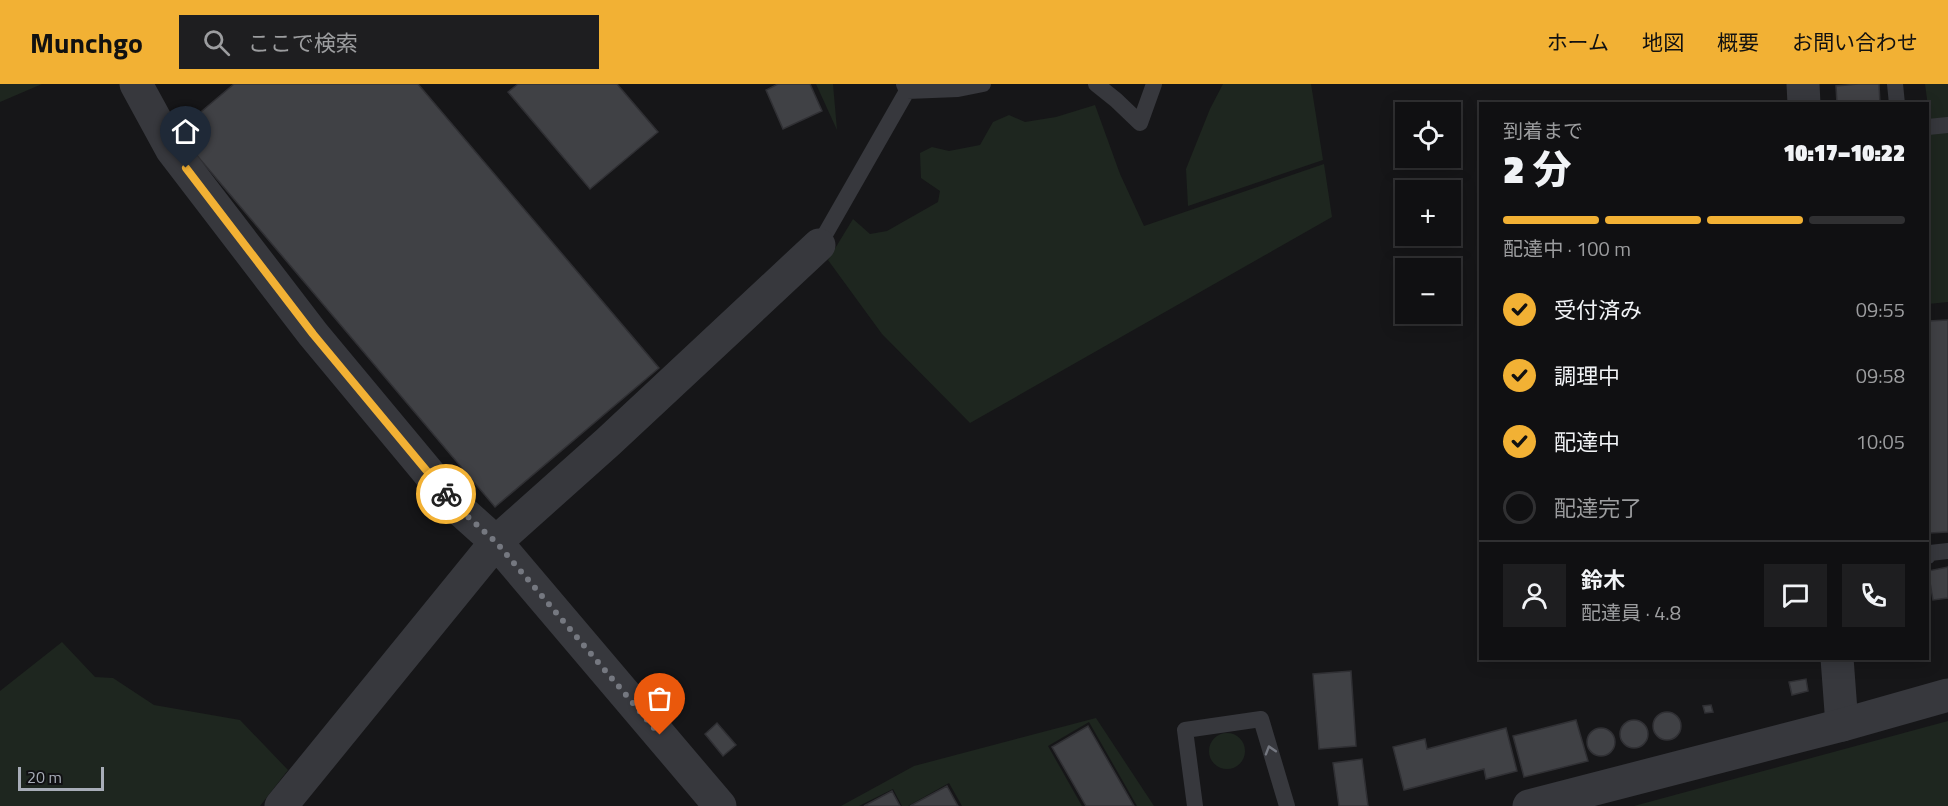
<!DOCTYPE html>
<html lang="ja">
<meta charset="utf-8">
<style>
body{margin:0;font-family:"Titillium Web","Noto Sans JP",sans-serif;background:#1e1e20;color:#f1f3f6;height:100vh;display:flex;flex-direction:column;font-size:22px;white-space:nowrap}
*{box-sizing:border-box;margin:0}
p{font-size:20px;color:#9c9d9f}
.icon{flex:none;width:33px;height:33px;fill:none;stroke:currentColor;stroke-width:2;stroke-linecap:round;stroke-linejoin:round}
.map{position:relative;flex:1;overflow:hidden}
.sheet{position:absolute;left:1479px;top:18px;width:450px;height:558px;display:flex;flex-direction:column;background:#101012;border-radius:0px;box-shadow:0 3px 15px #0003,0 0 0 2px #303032}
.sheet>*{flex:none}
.controls{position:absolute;left:1395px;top:18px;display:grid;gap:12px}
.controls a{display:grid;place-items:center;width:66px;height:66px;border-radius:0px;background:#101012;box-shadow:0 3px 15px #0003,0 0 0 2px #303032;font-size:30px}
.scale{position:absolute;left:18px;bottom:15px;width:86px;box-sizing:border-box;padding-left:6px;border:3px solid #a8adb8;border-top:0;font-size:16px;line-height:21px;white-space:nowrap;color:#a8adb8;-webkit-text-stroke:4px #111113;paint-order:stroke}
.pin{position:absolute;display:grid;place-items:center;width:51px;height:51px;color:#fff;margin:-62px -26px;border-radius:50% 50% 50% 0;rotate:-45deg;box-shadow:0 0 6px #0007}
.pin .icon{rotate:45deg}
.courier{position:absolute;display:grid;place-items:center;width:60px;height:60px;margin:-30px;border:4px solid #f2b134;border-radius:50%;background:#fff;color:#222;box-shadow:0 2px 8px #0007}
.overview em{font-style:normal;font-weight:800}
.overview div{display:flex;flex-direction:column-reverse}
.overview{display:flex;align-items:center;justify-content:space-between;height:102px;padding:0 24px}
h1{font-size:39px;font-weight:800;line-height:45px}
.bar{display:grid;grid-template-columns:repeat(4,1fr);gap:9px 6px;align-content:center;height:72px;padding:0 24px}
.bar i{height:8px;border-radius:4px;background:#303032}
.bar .selected{background:#f2b134}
.bar p{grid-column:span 4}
.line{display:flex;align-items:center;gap:15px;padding:0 24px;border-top:2px solid #303032}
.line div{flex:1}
.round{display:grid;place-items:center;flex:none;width:63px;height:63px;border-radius:0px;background:#1e1e20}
ol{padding:0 24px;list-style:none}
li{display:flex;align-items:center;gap:18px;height:66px}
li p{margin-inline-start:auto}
li .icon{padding:6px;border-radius:50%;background:#f2b134;color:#111;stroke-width:4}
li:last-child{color:#9c9d9f}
li i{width:33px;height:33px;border:3px solid #303032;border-radius:50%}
header{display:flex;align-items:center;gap:36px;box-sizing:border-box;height:84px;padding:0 30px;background:#f2b134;color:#111}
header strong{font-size:28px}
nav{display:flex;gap:33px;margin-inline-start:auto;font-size:21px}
.search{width:420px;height:54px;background:#1e1e20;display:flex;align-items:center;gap:15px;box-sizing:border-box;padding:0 21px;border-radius:0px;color:#9c9d9f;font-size:22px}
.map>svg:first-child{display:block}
.green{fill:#1e261f}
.building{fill:#404145;stroke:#303034;stroke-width:1.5}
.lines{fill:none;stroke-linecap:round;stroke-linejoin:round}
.service{stroke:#37383d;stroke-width:16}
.minor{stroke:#37383d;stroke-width:33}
.tertiary{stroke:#37383d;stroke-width:33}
.oneway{stroke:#757881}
.done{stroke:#757880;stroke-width:6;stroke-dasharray:0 10.8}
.route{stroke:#f2b134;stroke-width:8}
</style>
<header>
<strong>Munchgo</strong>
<div class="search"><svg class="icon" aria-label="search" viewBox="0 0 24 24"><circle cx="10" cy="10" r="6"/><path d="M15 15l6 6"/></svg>ここで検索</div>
<nav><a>ホーム</a><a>地図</a><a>概要</a><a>お問い合わせ</a></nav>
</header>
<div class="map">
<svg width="1948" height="722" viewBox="0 0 1948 722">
<rect width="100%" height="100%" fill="#161618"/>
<!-- green -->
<path class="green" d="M0 0H42L0 18Z
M816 0H833L837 46Z
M1223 0H1311L1323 76 1188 122 1186 85 1210 25Z
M1925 0H1948V35L1930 37Z
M1095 21 1120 90 1144 142 1324 80 1332 133 970 339 882 250 828 176 853 135 870 150 887 147 938 118 940 107 921 94 920 69 932 63 949 67 980 61 993 38 1009 31 1025 38 1056 33Z
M1948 44V218L1928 220V45Z
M62 558 95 593 113 594 154 621 240 636 288 686 260 722H0V607Z
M1096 634 1154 722H1137L1089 638 1048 662 1082 722H962L949 699 908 722H902L893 705 859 722H841L914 682Z
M1948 637V722H1634Z
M1209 667a18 18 0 1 1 36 0a18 18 0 1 1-36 0Z"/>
<!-- building -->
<path class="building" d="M234 0H418L659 284 495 423 177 48Z
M518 0H617L658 48 590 105 508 8Z
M778 0H810L822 27 783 45 766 6Z
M1858 0H1879L1880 20H1837L1836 2Z
M1948 236V448L1930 449 1928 426V237Z
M1948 483V514L1933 516 1928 487Z
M1351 587 1356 662 1319 665 1313 590Z
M1806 595 1808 607 1792 611 1789 598Z
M1711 621 1713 628 1705 629 1703 622Z
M1653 642a14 14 0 1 1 28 0a14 14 0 1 1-28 0Z
M1576 636 1588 677 1524 693 1513 652Z
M1620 650a14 14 0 1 1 28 0a14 14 0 1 1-28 0Z
M717 639 736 661 723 672 705 650Z
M1088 642 1134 722H1086L1052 663Z
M1506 644 1517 687 1486 695 1484 685 1404 706 1393 663 1425 655 1427 665Z
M1587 658a14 14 0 1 1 28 0a14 14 0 1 1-28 0Z
M1362 675 1368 722H1339L1333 679Z
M947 702 958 722H910Z
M892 707 900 722H864Z"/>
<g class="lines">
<!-- service -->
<path class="service" d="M1096 0 1116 16 1140 39 1154 0
M1895 0 1897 20
M907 7 958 5 983 0
M1928 43 1948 41
M819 161 907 7 904 0
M1928 472 1930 469 1948 467
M1195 722 1185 646 1261 635 1287 722"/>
<!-- minor -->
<path class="minor" d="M136 0 172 66 313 250 457 423 496 458 608 358 819 161
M1803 0 1804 20
M1837 574 1842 641
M281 722 496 458 720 722"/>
<!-- tertiary -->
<path class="tertiary" d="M1529 722 1842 641 1948 611"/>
</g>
<!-- one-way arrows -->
<defs><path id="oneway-chevron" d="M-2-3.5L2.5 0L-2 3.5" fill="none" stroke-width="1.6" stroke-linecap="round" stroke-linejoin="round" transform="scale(1.5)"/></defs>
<use class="oneway" href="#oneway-chevron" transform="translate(1270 666) rotate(-107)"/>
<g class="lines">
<!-- done -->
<path class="done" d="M446 410 457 423 496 458 660 651"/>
<!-- route -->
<path class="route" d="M186 84 313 250 446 410"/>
</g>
</svg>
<div class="controls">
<a><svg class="icon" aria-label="locate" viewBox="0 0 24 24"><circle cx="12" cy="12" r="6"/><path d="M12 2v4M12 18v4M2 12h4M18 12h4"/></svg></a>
<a>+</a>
<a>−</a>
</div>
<div class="scale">20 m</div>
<div class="pin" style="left:660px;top:651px;background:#ea580c"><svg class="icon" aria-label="bag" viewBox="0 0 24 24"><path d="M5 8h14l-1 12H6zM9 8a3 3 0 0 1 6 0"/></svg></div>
<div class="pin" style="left:186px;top:84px;background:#1f2937"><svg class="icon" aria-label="home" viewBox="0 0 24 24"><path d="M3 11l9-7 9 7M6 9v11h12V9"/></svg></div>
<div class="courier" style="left:446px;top:410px"><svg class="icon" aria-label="bike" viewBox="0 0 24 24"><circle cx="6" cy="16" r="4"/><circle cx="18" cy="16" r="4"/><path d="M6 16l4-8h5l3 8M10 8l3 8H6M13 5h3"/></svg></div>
<section class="sheet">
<div class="overview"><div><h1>2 分</h1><p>到着まで</p></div><em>10:17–10:22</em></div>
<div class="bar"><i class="selected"></i><i class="selected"></i><i class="selected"></i><i></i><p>配達中 · 100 m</p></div>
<ol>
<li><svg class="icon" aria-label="check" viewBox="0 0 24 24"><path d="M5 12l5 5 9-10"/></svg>受付済み<p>09:55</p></li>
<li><svg class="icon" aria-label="check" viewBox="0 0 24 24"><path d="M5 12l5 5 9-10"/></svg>調理中<p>09:58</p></li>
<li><svg class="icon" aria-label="check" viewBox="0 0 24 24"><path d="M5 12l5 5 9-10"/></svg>配達中<p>10:05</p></li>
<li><i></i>配達完了</li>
</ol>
<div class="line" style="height:108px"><a class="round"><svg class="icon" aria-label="person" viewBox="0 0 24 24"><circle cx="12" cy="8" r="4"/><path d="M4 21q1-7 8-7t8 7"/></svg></a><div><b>鈴木</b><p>配達員 · 4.8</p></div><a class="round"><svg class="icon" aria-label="chat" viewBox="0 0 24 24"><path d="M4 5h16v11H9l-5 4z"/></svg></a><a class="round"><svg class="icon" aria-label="phone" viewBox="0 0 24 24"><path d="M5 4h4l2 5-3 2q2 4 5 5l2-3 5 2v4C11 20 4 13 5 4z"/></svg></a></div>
</section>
</div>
